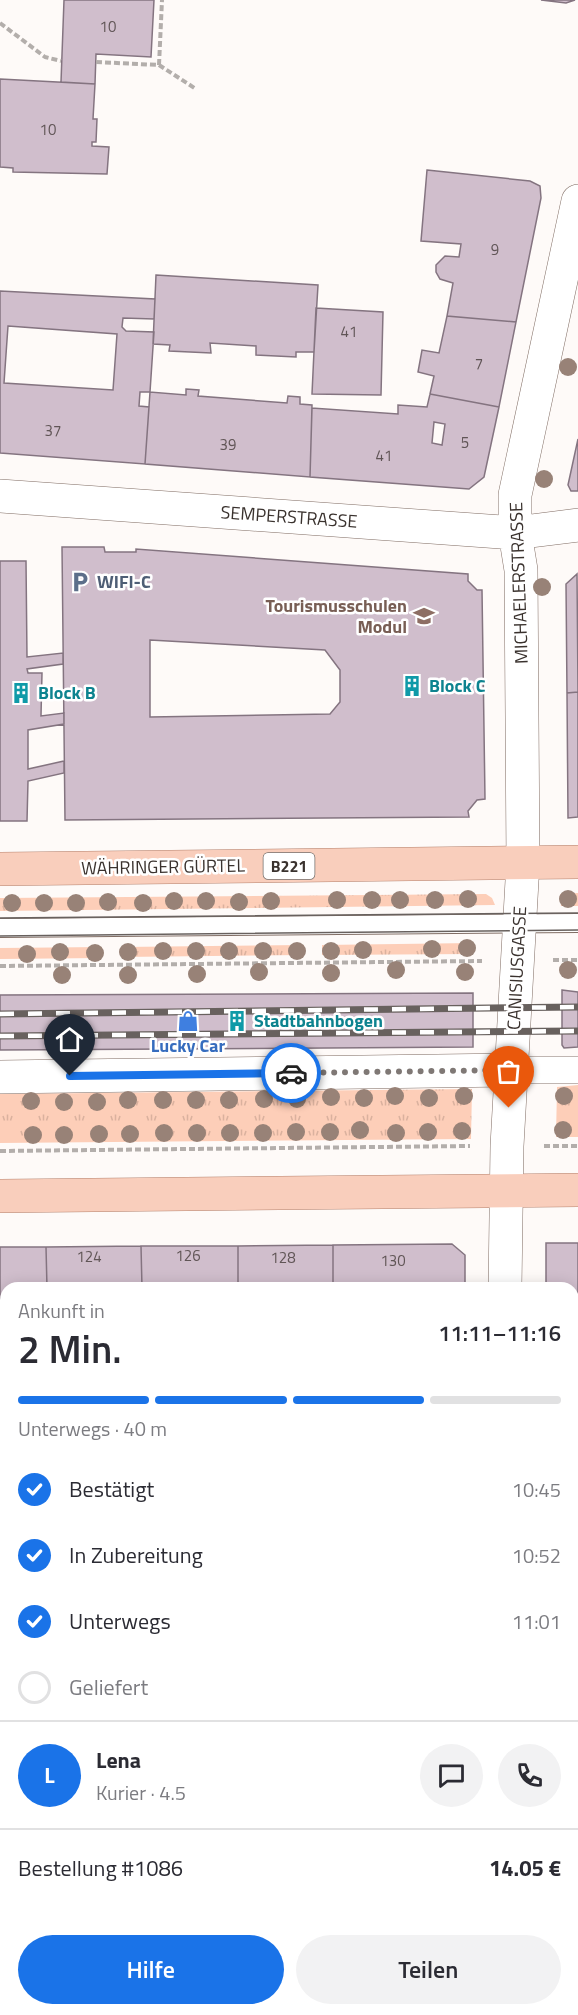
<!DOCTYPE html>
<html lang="de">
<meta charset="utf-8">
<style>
body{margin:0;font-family:"Titillium Web",sans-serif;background:#f2f2f3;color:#2b2b33;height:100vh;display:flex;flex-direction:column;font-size:22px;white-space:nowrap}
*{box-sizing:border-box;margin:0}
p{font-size:20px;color:#7c7c81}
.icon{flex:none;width:33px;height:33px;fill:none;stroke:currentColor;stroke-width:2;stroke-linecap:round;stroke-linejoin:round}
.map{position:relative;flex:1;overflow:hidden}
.drawer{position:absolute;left:0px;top:1282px;width:579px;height:734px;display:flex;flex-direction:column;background:#fff;border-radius:18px 18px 0 0;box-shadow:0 3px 15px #0003}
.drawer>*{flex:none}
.pin{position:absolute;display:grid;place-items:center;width:51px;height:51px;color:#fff;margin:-62px -26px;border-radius:50% 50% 50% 0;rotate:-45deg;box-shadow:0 0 6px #0007}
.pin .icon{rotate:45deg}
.courier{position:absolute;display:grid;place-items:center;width:60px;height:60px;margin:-30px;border:4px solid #1a73e8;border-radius:50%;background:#fff;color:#222;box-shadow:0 2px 8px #0007}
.head em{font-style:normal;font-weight:600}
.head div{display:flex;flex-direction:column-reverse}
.head{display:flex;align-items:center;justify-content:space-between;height:102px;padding:0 18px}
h1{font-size:39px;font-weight:600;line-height:45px}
.bar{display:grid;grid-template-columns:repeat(4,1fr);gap:9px 6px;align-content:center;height:72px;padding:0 18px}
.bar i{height:8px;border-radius:4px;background:#e1e1e2}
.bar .current{background:#1a73e8}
.bar p{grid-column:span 4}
.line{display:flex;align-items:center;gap:15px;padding:0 18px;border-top:2px solid #e1e1e2}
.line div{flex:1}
.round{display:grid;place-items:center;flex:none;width:63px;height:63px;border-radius:32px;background:#f2f2f3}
ol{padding:0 18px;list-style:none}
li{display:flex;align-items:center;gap:18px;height:66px}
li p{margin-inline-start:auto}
li .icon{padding:6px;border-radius:50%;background:#1a73e8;color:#fff;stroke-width:4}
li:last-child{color:#7c7c81}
li i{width:33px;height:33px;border:3px solid #e1e1e2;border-radius:50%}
.cta{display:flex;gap:12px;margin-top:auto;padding:12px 18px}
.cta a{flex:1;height:69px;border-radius:36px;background:#1a73e8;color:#fff;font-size:24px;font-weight:600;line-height:69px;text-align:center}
.cta a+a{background:#f2f2f3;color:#2b2b33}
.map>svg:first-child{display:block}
.grass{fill:url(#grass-tufts)}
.building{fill:#d0becc;stroke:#847480;stroke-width:1.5;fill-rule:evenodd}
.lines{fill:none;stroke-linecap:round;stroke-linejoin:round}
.service-casing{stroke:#806d64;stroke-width:20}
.pedestrian-casing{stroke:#806d64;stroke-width:28}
.minor-casing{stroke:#806d64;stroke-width:34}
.primary-casing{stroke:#b4826e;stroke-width:34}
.path{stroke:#b3aeab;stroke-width:4;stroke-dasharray:6 3;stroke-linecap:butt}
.service{stroke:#fff;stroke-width:18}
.pedestrian{stroke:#fff;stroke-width:27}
.minor{stroke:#fff;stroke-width:33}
.primary{stroke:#f9cebc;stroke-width:33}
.tram{stroke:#68615e;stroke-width:1.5}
.rail-casing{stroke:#68615e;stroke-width:7}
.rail{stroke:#fff;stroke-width:4.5;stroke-dasharray:14;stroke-linecap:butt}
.tree{fill:#988277}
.done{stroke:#7f7875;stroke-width:6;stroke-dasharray:0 10.8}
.route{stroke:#1a73e8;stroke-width:8}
.labels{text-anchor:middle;stroke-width:5;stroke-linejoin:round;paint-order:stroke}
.number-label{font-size:15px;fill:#605556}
.shield{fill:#fff;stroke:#75706d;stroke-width:1.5}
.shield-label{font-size:16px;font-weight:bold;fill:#3a322e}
.street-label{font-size:18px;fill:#3a322e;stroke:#fff}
.service-label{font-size:18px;font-weight:bold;fill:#4e5e75;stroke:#fff;text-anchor:start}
.education-label{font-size:18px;font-weight:bold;fill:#785e54;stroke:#fff;text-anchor:end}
.culture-label{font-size:18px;font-weight:bold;fill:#0d838f;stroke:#fff;text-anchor:start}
.shop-label{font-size:18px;font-weight:bold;fill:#366cbe;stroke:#fff}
</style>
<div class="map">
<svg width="578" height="2015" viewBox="0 0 578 2015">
<defs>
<pattern id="grass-tufts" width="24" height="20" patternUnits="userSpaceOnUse" patternTransform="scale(1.5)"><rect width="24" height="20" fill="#fdceb8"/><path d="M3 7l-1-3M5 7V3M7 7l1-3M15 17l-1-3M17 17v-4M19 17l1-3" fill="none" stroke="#dab19e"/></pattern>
</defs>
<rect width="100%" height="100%" fill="#fefaf8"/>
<!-- grass -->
<path class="grass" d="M578 893V906H561L560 894Z
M486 894 492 898 495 905 0 911V898Z
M473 943V954L322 955V945Z
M304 945 305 955 122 957V947Z
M102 947V958L0 959V948Z
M578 1085V1137H556L557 1087Z
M472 1089 471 1139 0 1143V1094Z"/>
<!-- building -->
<path class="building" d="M64 0H154L151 57 96 54 95 84 61 82Z
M541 0H575L566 3Z
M0 79 95 84 93 119H97L96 142H92V146L109 147 107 174 13 172V168L0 167Z
M427 170 530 181 540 186 541 198 516 322 447 316 453 283 440 279 436 272V265L445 256 459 257 461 244 421 241Z
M156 275 318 285 314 352H296V357L256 355V346L210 343 211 353 169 351 170 345 153 344Z
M0 291 155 299 154 319 123 318 122 327 126 331 154 332 150 392H140L139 406 149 407 145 464 0 453ZM8 326 117 334 113 390 4 383Z
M316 308 383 312 381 395 312 394Z
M447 316 516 322 499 407 430 394 434 376 418 372 422 350 439 353Z
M186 389 199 390 198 396 287 403 288 396 300 397V404L312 405 310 477 145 464 150 392 186 395Z
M430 394 499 407 484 477 469 489 310 477 312 408 398 414V405L427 407ZM434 422 445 424 442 445 432 443Z
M578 439V491H571L568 485Z
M62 547H104L105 552H136V549L468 574V581L477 590H482L485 799 477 800 468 811 469 817 65 820ZM150 640 325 650 340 670V702L330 714 150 717Z
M0 561H26L27 657 63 653V664L27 669 28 673H42L41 716 64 713V724L28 730V769L64 761V773L28 781 27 821H0Z
M577 574 578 692 567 693 566 584Z
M578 692V817L568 818 567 693Z
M562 990 578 992V1047L564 1048 562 1045Z
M473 993V1047L0 1050V995Z
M546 1243H578V1356H573V1288H546Z
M452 1244 465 1255V1288H333V1245Z
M333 1245V1288H238V1246Z
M141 1246 142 1288H47L46 1247Z
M141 1246H238V1288H142Z
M0 1247H46L47 1288H6V1343H0Z
M573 1356H578V1475H573Z
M573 1475H578V1589H573Z
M0 1506H6V1594H0Z
M573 1671H578V1811H573Z
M0 1677H6V1744H0Z
M573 1811H578V1874L573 1837Z
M0 1909H6V1944L0 1945Z
M0 1980H5L7 2015H0Z
M39 2010H91L48 2015H40Z
M91 2010H116V2015L53 2014Z
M200 2010H354L356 2015H201Z
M356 2010H509L510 2015H441L435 2010 416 2013V2015H356Z"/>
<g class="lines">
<defs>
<path id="service" d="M0 928 578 923"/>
<path id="pedestrian" d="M511 1070H578"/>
<path id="minor" d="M0 496 515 533 578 525
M0 1077 511 1070
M505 1288 507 1146 523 863 521 570 515 533V495L578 201
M573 1626H578
M0 1631H6
M157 2010 158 2015
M561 2010 562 2015"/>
<path id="primary" d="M0 869 578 862
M0 1196 578 1190"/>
</defs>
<!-- service casing -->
<use href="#service" class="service-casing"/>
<!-- pedestrian casing -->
<use href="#pedestrian" class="pedestrian-casing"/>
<!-- minor casing -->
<use href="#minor" class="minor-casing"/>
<!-- primary casing -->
<use href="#primary" class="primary-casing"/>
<!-- path -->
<path class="path" d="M0 23 45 57 61 61
M96 62 159 65 196 89
M159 65 162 0
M553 960H578
M0 966 482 961
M544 1146H578
M0 1151 470 1146"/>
<!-- service -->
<use href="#service" class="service"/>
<!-- pedestrian -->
<use href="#pedestrian" class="pedestrian"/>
<!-- minor -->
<use href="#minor" class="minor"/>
<!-- primary -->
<use href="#primary" class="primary"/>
<!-- tram -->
<path class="tram" d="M0 918 578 913
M0 936 578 930"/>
<defs>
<path id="rail" d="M0 1014 578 1007
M0 1036 578 1031"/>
</defs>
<!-- rail casing -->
<use href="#rail" class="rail-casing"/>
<!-- rail -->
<use href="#rail" class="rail"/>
</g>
<!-- trees -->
<g class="tree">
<circle cx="568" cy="367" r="9"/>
<circle cx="544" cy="479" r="9"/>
<circle cx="542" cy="587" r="9"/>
<circle cx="468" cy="899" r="9"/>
<circle cx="568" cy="899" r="9"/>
<circle cx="337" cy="900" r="9"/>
<circle cx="372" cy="900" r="9"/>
<circle cx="400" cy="900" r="9"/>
<circle cx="435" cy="900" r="9"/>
<circle cx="174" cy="901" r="9"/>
<circle cx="206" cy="901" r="9"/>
<circle cx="271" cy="901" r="9"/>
<circle cx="108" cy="902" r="9"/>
<circle cx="239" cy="902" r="9"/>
<circle cx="12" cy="903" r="9"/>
<circle cx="44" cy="903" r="9"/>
<circle cx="76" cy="903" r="9"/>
<circle cx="143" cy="903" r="9"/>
<circle cx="467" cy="948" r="9"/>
<circle cx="432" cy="949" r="9"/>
<circle cx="363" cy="950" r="9"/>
<circle cx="163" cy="951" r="9"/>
<circle cx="196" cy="951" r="9"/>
<circle cx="229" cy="951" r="9"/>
<circle cx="263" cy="951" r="9"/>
<circle cx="297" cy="951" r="9"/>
<circle cx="331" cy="951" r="9"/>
<circle cx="60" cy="952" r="9"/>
<circle cx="128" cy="952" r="9"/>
<circle cx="95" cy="953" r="9"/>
<circle cx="27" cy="954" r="9"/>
<circle cx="396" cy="970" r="9"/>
<circle cx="568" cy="970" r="9"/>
<circle cx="259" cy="972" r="9"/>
<circle cx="465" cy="972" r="9"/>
<circle cx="331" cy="973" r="9"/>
<circle cx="197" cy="974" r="9"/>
<circle cx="62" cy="975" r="9"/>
<circle cx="128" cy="975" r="9"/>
<circle cx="395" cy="1096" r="9"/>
<circle cx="464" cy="1096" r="9"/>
<circle cx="564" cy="1096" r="9"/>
<circle cx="331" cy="1097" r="9"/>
<circle cx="364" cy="1098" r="9"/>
<circle cx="429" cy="1098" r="9"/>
<circle cx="264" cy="1099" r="9"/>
<circle cx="297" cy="1099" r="9"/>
<circle cx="128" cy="1100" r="9"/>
<circle cx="163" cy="1100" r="9"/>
<circle cx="196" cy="1100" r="9"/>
<circle cx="229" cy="1100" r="9"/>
<circle cx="31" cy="1101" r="9"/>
<circle cx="64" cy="1102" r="9"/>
<circle cx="97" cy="1102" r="9"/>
<circle cx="360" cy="1130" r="9"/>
<circle cx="563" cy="1130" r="9"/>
<circle cx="462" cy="1131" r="9"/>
<circle cx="296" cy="1132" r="9"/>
<circle cx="330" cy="1132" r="9"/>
<circle cx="428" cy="1132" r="9"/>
<circle cx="164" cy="1133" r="9"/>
<circle cx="197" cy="1133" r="9"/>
<circle cx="230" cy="1133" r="9"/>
<circle cx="263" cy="1133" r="9"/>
<circle cx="396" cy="1133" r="9"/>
<circle cx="99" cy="1134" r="9"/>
<circle cx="130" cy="1134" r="9"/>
<circle cx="33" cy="1135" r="9"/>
<circle cx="64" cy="1135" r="9"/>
</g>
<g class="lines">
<!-- done -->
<path class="done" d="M291 1073 511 1070 509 1108"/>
<!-- route -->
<path class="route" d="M70 1076 291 1073"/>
</g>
<!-- icons -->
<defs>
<symbol id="parking-bare" viewBox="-9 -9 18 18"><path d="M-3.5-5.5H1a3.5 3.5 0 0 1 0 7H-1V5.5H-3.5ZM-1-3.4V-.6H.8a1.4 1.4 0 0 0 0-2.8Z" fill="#5c6f8a" stroke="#fff" stroke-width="2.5" paint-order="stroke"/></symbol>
<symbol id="university-bare" viewBox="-9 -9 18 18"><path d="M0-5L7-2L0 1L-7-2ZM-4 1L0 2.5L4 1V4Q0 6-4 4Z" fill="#8d6e63" stroke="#fff" stroke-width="2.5" paint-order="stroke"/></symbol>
<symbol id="building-bare" viewBox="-9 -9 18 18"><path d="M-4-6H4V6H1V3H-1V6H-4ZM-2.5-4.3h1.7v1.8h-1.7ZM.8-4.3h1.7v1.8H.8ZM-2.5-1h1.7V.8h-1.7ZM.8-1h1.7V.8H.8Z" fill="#0f9aa8" stroke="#fff" stroke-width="2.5" paint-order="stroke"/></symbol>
<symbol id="shop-bare" viewBox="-9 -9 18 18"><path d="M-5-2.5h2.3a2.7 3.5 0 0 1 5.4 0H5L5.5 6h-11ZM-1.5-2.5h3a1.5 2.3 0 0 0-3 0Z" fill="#3f7fe0" stroke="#fff" stroke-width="2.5" paint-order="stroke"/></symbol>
</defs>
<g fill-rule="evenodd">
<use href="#parking-bare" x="65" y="567" width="30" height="30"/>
<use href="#university-bare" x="409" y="601" width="30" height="30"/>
<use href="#building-bare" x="397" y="671" width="30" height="30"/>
<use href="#building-bare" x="6" y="678" width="30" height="30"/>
<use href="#shop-bare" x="173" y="1006" width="30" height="30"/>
<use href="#building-bare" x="222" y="1006" width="30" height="30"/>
</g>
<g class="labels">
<!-- number labels -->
<g class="number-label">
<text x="108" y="32">10</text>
<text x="48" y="135">10</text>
<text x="495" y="255">9</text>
<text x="349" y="337">41</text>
<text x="479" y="369">7</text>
<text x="53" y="436">37</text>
<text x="465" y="448">5</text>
<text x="228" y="450">39</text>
<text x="384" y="461">41</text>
<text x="188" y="1261">126</text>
<text x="89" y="1262">124</text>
<text x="283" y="1263">128</text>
<text x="393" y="1266">130</text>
</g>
<!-- shield labels -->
<rect class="shield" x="263.5" y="853" width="51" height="26" rx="4.5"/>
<g class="shield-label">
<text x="289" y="872">B221</text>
</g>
<!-- street labels -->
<g class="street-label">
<text transform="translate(289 517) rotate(4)" y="6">SEMPERSTRASSE</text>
<text transform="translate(519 583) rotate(-92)" y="6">MICHAELERSTRASSE</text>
<text transform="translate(163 867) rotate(-1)" y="6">WÄHRINGER GÜRTEL</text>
<text transform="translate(517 968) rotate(-87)" y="6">CANISIUSGASSE</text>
</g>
<!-- service labels -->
<g class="service-label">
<text x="97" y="588">WIFI-C</text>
</g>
<!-- education labels -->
<g class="education-label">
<text x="407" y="612">Tourismusschulen<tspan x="407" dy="21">Modul</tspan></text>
</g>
<!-- culture labels -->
<g class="culture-label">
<text x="429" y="692">Block C</text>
<text x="38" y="699">Block B</text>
<text x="254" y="1027">Stadtbahnbogen</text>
</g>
<!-- shop labels -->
<g class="shop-label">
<text x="188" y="1052">Lucky Car</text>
</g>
</g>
</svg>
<div class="pin" style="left:509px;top:1108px;background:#ea580c"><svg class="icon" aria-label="bag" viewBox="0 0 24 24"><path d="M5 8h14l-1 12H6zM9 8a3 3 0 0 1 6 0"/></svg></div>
<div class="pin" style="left:70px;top:1076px;background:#1f2937"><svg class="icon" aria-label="home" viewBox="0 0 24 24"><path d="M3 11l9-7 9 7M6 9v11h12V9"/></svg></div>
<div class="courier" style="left:291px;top:1073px"><svg class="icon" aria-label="car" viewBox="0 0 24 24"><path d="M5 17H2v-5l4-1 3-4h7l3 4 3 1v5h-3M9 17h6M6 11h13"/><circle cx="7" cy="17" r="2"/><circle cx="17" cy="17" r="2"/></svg></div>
<section class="drawer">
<div class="head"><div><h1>2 Min.</h1><p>Ankunft in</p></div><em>11:11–11:16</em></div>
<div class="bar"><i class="current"></i><i class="current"></i><i class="current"></i><i></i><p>Unterwegs · 40 m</p></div>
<ol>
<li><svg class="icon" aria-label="check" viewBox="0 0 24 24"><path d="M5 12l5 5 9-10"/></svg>Bestätigt<p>10:45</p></li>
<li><svg class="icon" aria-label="check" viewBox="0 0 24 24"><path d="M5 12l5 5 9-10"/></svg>In Zubereitung<p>10:52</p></li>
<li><svg class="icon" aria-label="check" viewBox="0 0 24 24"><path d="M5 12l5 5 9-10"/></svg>Unterwegs<p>11:01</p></li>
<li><i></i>Geliefert</li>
</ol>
<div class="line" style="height:108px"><b class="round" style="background:#1a73e8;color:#fff">L</b><div><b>Lena</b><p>Kurier · 4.5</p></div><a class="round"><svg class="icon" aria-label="chat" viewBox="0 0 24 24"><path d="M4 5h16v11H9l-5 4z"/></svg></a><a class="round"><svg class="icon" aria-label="phone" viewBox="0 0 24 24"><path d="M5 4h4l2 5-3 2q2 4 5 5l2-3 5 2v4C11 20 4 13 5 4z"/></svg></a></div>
<div class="line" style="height:78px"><div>Bestellung #1086</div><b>14.05 €</b></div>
<div class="cta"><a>Hilfe</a><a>Teilen</a></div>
</section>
</div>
